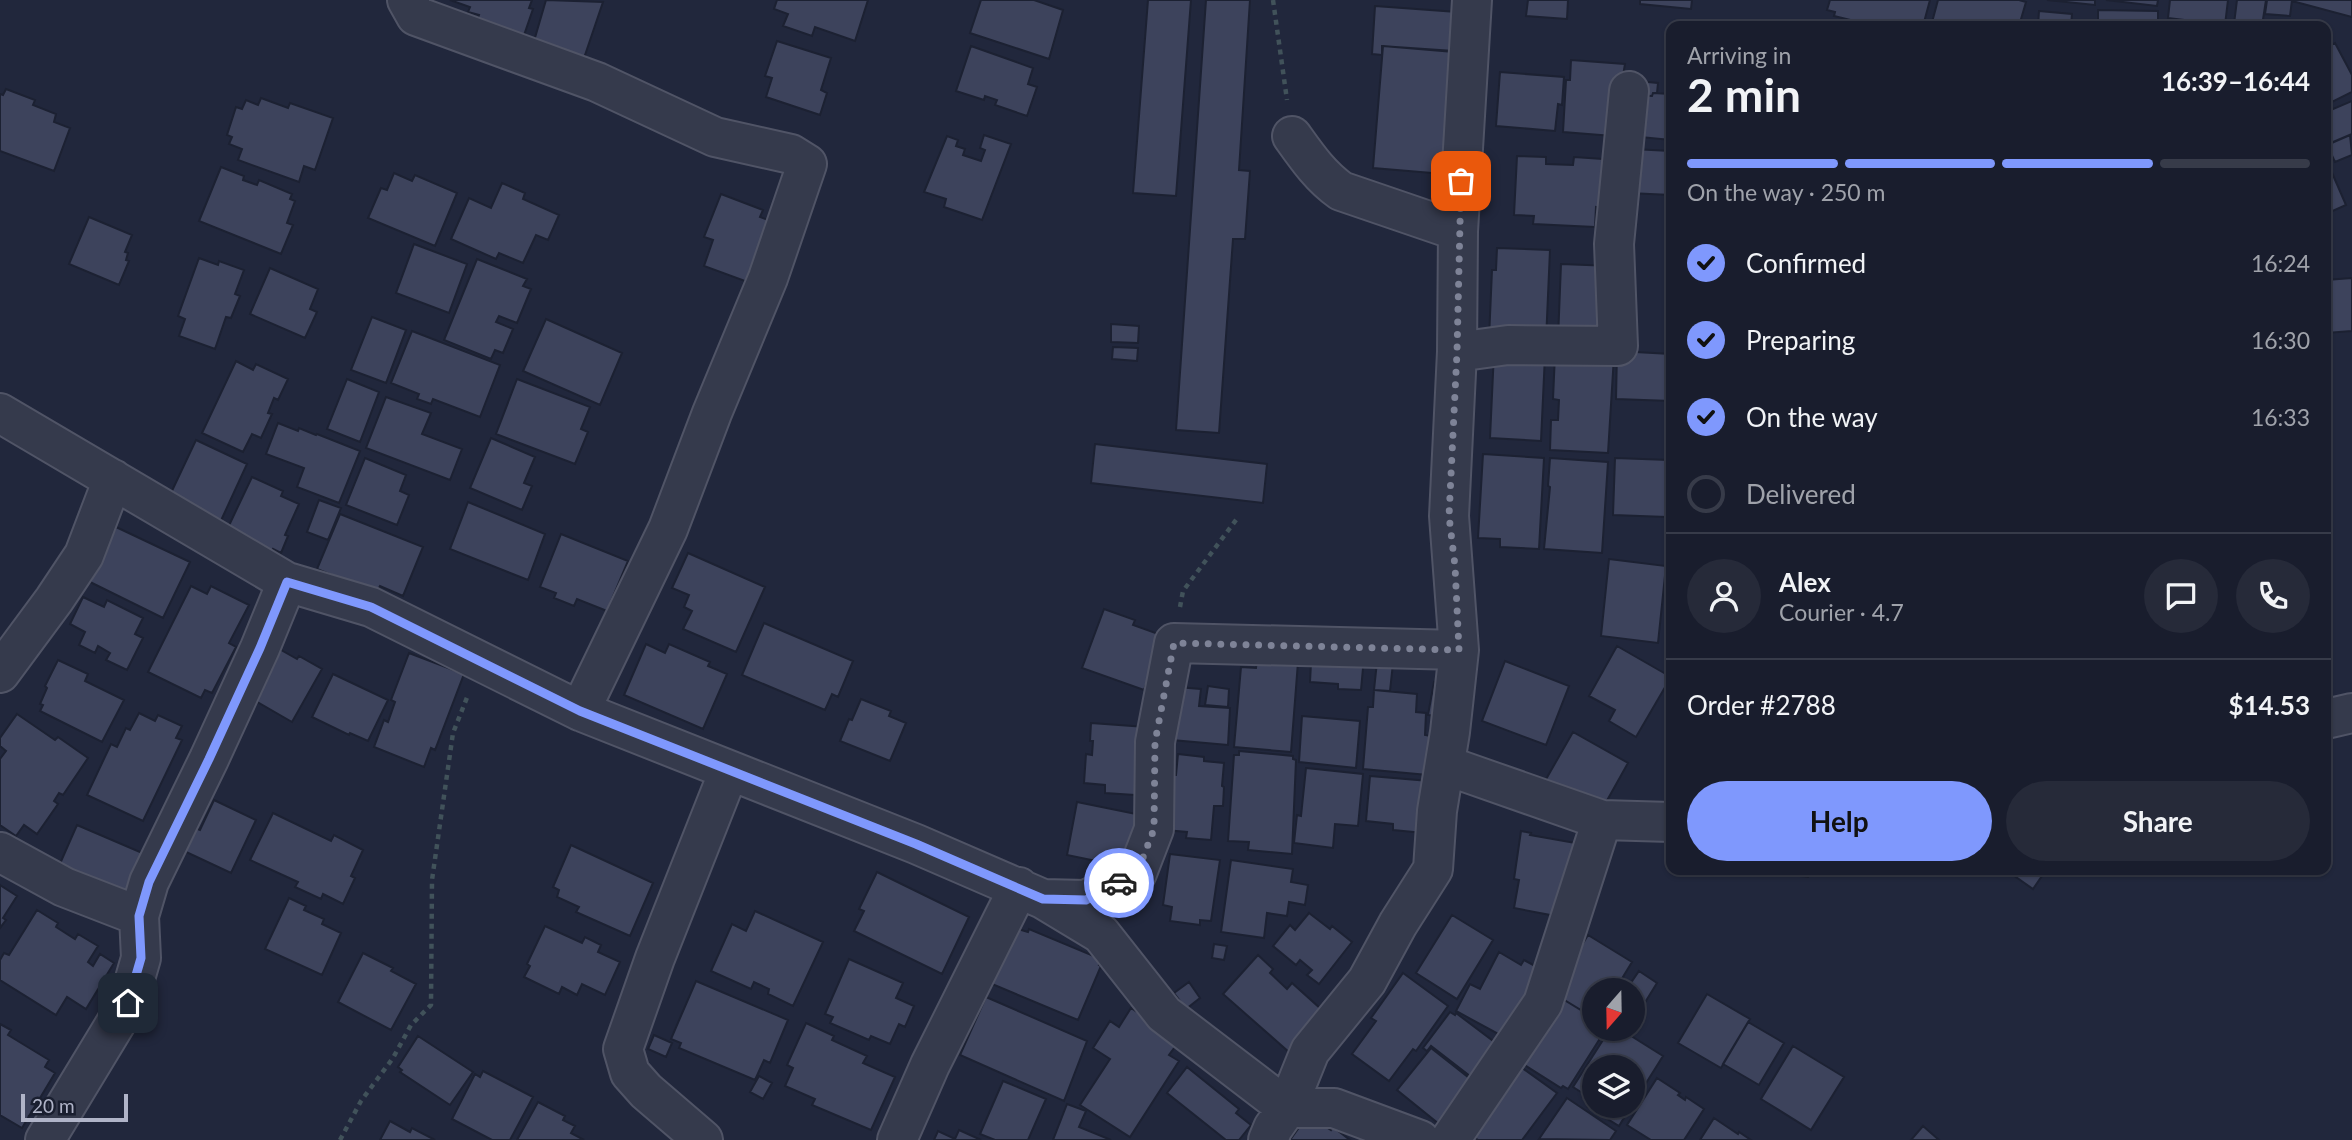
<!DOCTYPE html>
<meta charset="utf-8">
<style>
body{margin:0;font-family:Lato,sans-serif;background:#262a39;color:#f1f3f6;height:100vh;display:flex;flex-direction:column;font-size:26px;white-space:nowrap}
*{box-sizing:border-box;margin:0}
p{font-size:23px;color:#9fa2aa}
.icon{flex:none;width:38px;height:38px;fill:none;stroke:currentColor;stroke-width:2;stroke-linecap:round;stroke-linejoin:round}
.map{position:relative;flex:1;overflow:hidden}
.drawer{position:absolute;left:1666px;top:21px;width:665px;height:854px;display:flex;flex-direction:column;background:#191d2d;border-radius:14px;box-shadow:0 2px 5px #0004,0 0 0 2px #373b49}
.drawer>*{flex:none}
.needle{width:46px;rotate:200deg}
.controls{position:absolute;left:1582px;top:978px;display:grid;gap:14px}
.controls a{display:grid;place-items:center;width:63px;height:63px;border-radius:50%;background:#191d2d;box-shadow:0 2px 5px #0004,0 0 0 2px #373b49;font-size:35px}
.scale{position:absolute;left:21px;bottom:18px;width:107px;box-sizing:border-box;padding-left:7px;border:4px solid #b0b4c8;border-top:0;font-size:19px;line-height:24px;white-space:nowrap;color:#b0b4c8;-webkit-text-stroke:5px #1a1f30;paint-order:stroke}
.pin{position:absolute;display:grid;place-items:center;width:60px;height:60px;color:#fff;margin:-30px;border-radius:14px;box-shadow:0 4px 10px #0006}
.courier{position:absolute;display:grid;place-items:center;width:70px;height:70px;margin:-35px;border:5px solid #7f98fd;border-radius:50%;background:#fff;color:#222;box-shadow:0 2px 9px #0007}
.overview em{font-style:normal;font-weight:700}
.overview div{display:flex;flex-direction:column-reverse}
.overview{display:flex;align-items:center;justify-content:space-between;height:119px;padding:0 21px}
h1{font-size:46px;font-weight:700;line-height:52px}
.bar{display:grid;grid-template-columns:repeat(4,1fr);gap:10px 7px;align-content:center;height:84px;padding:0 21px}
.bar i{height:9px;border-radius:5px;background:#373b49}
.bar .selected{background:#7f98fd}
.bar p{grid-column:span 4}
.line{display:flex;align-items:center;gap:18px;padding:0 21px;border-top:2px solid #373b49}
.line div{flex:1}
.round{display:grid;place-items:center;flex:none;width:74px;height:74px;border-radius:37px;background:#262a39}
ol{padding:0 21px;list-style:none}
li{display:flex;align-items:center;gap:21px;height:77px}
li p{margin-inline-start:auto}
li .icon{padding:7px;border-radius:50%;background:#7f98fd;color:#111;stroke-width:4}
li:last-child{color:#9fa2aa}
li i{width:38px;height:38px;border:4px solid #373b49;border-radius:50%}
.cta{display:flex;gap:14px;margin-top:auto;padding:14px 21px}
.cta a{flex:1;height:80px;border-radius:42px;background:#7f98fd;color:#111;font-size:28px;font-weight:700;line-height:80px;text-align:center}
.cta a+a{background:#262a39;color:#f1f3f6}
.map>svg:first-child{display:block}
.building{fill:#3d435c;stroke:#1c2132;stroke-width:2}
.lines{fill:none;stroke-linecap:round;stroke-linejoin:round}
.minor-casing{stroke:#505466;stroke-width:42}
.path{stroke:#41525a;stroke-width:4.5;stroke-dasharray:5 5;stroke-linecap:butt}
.minor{stroke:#353a4c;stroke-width:38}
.done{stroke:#7e8397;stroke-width:7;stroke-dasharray:0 12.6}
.route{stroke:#7f98fd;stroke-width:9}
</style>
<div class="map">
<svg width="2352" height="1140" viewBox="0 0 2352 1140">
<rect width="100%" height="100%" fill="#21273c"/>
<!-- building -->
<path class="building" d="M450 0H532L529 8 533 9 523 38 474 28 479 15 468 12 470 7Z
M546 0 603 2 584 58 532 48Z
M777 0H868L855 41 815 27 812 36 783 26 788 14 774 9Z
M981 0H1034L1063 10 1049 59 970 33Z
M1148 0H1191L1176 196 1133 193Z
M1206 0H1250L1239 170 1250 171 1245 239H1233L1219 433 1176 430Z
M1528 0H1568L1567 19 1526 16Z
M1640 0H1692L1691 9 1640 4Z
M1830 0H1930L1923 26H1875L1834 16 1835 12 1827 10Z
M1938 0H2019L2026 2 2019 26H1931Z
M2047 0H2095V5Z
M2106 0H2158L2157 6Z
M2170 0H2228L2225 25 2168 18Z
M2237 0H2266L2262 26 2234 24Z
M2267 0H2292L2290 16 2265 14Z
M2292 0H2352V17L2292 1Z
M1375 6 1457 12 1454 51 1382 46V55L1372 54Z
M2098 10 2158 11V26H2098Z
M2039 11 2072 14 2071 26H2038Z
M777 41 831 58 821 90 827 93 820 115 766 97 772 78 765 76Z
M2335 43 2352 75V92L2326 105V48Z
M971 46 1033 68 1028 84 1037 87 1027 116 995 105 997 100 985 96 984 100 956 91Z
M1383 46 1454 52 1444 174 1373 168Z
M1571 60 1625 64 1613 136 1563 132 1566 80H1570Z
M1500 72 1564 77 1562 105 1558 104 1555 131 1496 126Z
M1637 81 1658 83 1657 93H1653L1652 96 1636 95Z
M6 89 35 100 33 105 56 114 54 122 70 128 54 171 0 151V94L3 95Z
M1653 93 1671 94V140L1630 136 1633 95 1652 96Z
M261 98 288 108 290 103 333 118 315 170 304 166 299 182 238 160 242 149 229 144 232 137 227 135 236 107 242 109 246 100 258 105Z
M2352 101V134L2326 145V112Z
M984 135 1011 144 982 220 944 207 946 199 924 192 947 136 958 140 956 146 965 149 963 155 981 161 985 150 980 148Z
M2350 135 2352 155 2335 162 2327 145Z
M1632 149 1671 151V195L1629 193Z
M1517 156 1546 157V164L1573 165 1574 157 1603 159 1601 208 1596 207 1595 227 1533 224 1534 216 1514 215Z
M2326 159 2346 205 2326 214Z
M221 167 244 176 243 180 257 185 259 180 292 194 290 199 295 201 287 223 293 225 281 254 199 221Z
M394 173 412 181 415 175 457 193 435 246 368 218 381 188 387 190Z
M502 183 525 193 523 199 559 215 548 240 536 235 523 263 499 253 496 259 451 239 469 198 491 208Z
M721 194 763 210 760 217 776 223 753 284 704 266 713 240 704 237Z
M89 217 132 235 125 252 128 253 126 260 129 261 119 285 69 264Z
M414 244 467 264 449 313 396 293Z
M1497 248 1550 250 1546 341 1489 339 1492 270H1496Z
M199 258 218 265 219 261 244 270 235 294 240 296 231 318 226 317 215 349 179 336 185 319 178 316Z
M477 259 527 279 523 286 531 289 517 323 499 316 496 322 513 329 503 353 495 350 491 359 444 340Z
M1561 264 1612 266 1611 341 1558 339Z
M270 268 318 289 310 309 317 312 305 338 250 314Z
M2352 278V331L2326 333V280Z
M372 317 406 330 386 383 351 370Z
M546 319 622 353 600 405 523 371Z
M1111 324 1139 326 1138 343 1111 342Z
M412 331 500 365 480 417 433 399 431 404 417 399 419 394 391 383Z
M1113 347 1138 348 1137 361 1112 359Z
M1617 351 1671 354V401L1616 399Z
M1494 352 1545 355 1541 441 1490 438Z
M1555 354 1614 356 1608 453 1550 450 1551 420H1558L1559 400 1553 399Z
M236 361 253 370 256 364 288 379 278 400 274 398 268 413 272 414 261 438 252 434 243 452 202 433Z
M347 379 379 392 360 442 327 429Z
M517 379 590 407 581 429 588 432 575 464 496 434Z
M386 397 431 413 422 434 462 449 450 480 366 448Z
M278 423 298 431 299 428 316 435 317 434 360 451 339 503 297 487 304 468 266 454Z
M491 438 535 457 524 483 532 486 522 510 470 488Z
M196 440 247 464 218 527 170 495Z
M1095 444 1267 464 1263 503 1091 483Z
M1483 454 1544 458 1539 549 1500 547V539L1478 538Z
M365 458 406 475 400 491 409 495 397 525 346 505Z
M1550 458 1608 462 1602 553 1544 549 1550 487 1548 486Z
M1615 458 1669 460 1667 517 1613 515Z
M252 477 283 491 281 496 299 504 285 535 288 536 281 553 273 549 271 554 224 536Z
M319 500 341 508 328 540 307 532Z
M468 502 545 534 528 580 450 549Z
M340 514 423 547 403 596 380 586 376 593 317 569Z
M116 527 190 562 163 618 90 582Z
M561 534 628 561 607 611 577 599 574 606 554 598 556 593 540 587Z
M688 553 765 587 736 652 683 629 692 611 684 607 689 595 672 588Z
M1609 559 1666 566 1658 643 1601 636Z
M191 586 207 594 211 586 249 605 229 643 236 647 212 693 205 690 201 698 148 672Z
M83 597 104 607 107 600 143 618 135 634 143 638 127 670 106 660 110 653 98 646 95 653 79 645 85 632 70 624Z
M1104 609 1135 620 1133 625 1164 636 1144 690 1082 668Z
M764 623 853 661 838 697 832 694 825 710 742 675Z
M646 644 665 653 669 644 710 662 708 666 727 674 703 729 624 695Z
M274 646 297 659 299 656 322 669 292 722 245 695Z
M1617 646 1671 677 1636 737 1609 721 1615 710 1589 696Z
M409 653 464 674 435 750 431 748 424 767 374 747 384 720 388 722 395 702 391 700Z
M1364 657 1361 690 1338 689V684L1310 682 1311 663Z
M1257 659 1298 662 1291 752 1234 747 1241 667 1256 668Z
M58 660 88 674 85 681 124 700 102 742 40 711 43 705 40 704 47 688 45 686Z
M1505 661 1569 686 1546 745 1482 721Z
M1377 662 1393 663 1390 691 1374 690Z
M333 674 388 700 368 741 350 733 349 735 312 717Z
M1434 682 1450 685 1444 717 1428 715Z
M1208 686 1229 689 1228 707 1205 705Z
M1176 687 1201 689 1199 706 1230 708 1228 745 1172 740Z
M1374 690 1417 694 1416 712 1426 713 1425 735 1431 736 1428 775 1363 769 1368 707H1373Z
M861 699 891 711 889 716 906 723 890 761 840 741 849 719 852 720Z
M139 713 155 721 158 715 182 726 176 738 182 740 143 821 87 795 111 744 117 747 126 728 130 730Z
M17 714 55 740 58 737 88 758 63 795 59 793 54 801 58 804 37 834 24 825 16 836 0 825V759L6 751 0 746V738Z
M1302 716 1360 721 1356 768 1299 762Z
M1091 723 1146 727 1135 795 1105 793V785L1084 783 1086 754 1092 755 1093 741H1090Z
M1573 732 1628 763 1600 813 1545 781Z
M1239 751 1293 756V759L1296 760 1292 854 1248 850 1249 842 1228 841 1234 755H1239Z
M1178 754 1204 757V761L1224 763 1222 786 1224 787 1223 806H1214L1211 840 1186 838 1187 832 1165 830 1171 775H1176Z
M1306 768 1363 774 1358 826 1335 824 1333 848 1294 843 1297 815 1301 816Z
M1370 776 1429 781 1424 833 1393 830V824L1366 821Z
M214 800 256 820 231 873 184 851 195 828 200 830Z
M1077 802 1141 815 1130 868 1067 855Z
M273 813 331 841 334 835 363 850 351 876 355 878 343 904 323 894 321 899 295 887 298 882 250 860Z
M77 825 147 855 125 905 55 875Z
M1521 831 1531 833 1530 835 1581 844 1561 917 1514 908 1519 880 1514 879Z
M571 845 653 883 630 936 576 912 579 907 557 897 559 890 553 887Z
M1170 854 1220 860 1211 921 1200 920V925L1170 921 1172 907 1163 905Z
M1231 860 1293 869 1291 882 1308 885 1305 905 1289 902 1287 916 1267 913 1264 938 1221 932Z
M1775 870H1809L1808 877 1775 873Z
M1818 870H1850L1849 873Z
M2006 870H2046L2033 889Z
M877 872 969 917 942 974 854 931 864 911 859 909Z
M0 885 17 896 3 918 6 920 0 928Z
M289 898 306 906 304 910 324 919 322 924 341 933 322 975 265 949Z
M37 910 58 923 56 927 75 939 78 934 98 946 88 962 93 966 100 954 114 963 86 1009 67 997 56 1015 0 980V960L4 953 9 955Z
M755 911 823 942 793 1006 768 994 769 989 754 982 751 989 711 971 732 924 746 931Z
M1309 913 1330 929 1332 926 1352 942 1319 984 1307 975 1312 970 1300 960 1296 965 1273 946 1290 925 1295 930Z
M1452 915 1493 940 1457 999 1416 973Z
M545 926 582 943 585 937 601 945 598 952 620 962 605 995 582 984 577 995 562 987 559 994 524 977 530 966 527 964Z
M1018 929 1028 932 1029 929 1101 959 1099 965 1101 966 1078 1020 992 984Z
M1588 935 1632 962 1615 990H1594V1018L1553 993Z
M1214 944 1227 946 1224 960 1212 958Z
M1499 952 1521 965 1524 960 1550 974 1513 1042 1456 1011 1470 984 1480 989Z
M363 953 393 968 391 971 416 984 391 1030 338 1002Z
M1258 955 1273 969 1270 973 1287 989 1292 983 1322 1010 1290 1053 1223 994Z
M849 959 903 983 896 998 914 1006 905 1027 899 1024 890 1044 871 1036 869 1040 830 1023 833 1017 825 1014Z
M1639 971 1657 983 1633 1022V990H1626Z
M1403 973 1448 1006 1416 1051 1413 1049 1389 1081 1352 1054 1376 1021 1371 1018Z
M696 981 788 1020 770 1063 764 1060 755 1080 679 1048 681 1043 671 1039Z
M1189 982 1200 998 1186 1009 1174 993Z
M1707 994 1750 1019 1721 1068 1678 1043Z
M1556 995 1594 1018V1029H1606L1568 1089 1563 1086 1561 1088 1518 1061Z
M986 997 1087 1041 1064 1101 960 1055Z
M1131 1008 1180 1040 1169 1055 1179 1061 1130 1137 1080 1105 1110 1059 1093 1048 1110 1021 1119 1027Z
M1450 1012 1455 1015 1456 1013 1505 1050 1479 1083 1431 1046 1427 1051 1423 1048Z
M1748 1022 1784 1043 1759 1085 1723 1064Z
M806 1023 834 1036 832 1040 867 1056 863 1063 895 1077 871 1130 812 1105 815 1099 785 1086 793 1068 787 1065Z
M0 1024 11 1030 8 1035 49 1060 45 1067 55 1073 22 1128 0 1115Z
M1610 1029H1620L1663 1056 1633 1104V1068H1594V1106H1631L1619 1126 1588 1107 1592 1099 1573 1087Z
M654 1035 672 1043 666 1057 648 1049Z
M418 1036 473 1072 450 1105 400 1072 402 1070 398 1067Z
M1793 1046 1844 1077 1811 1130 1761 1099Z
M1431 1048 1478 1085 1444 1128 1397 1090Z
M1511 1060 1557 1093 1522 1140H1478L1461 1128Z
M1187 1067 1239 1109 1236 1113 1251 1125 1239 1140H1226L1167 1093Z
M483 1071 533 1097 510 1140H492L452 1119 475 1074 480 1077Z
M759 1076 772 1083 763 1099 750 1092Z
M1657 1078 1680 1093 1678 1095 1685 1100 1686 1097 1704 1109 1684 1140H1651L1627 1125Z
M1003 1081 1046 1099 1028 1140H995L980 1134Z
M1567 1098 1616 1131 1610 1140 1539 1139Z
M538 1102 565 1116 563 1120 575 1126 571 1133 584 1140H517Z
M1067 1104 1086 1111 1079 1127 1111 1140H1053Z
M1308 1115 1331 1130 1333 1127 1350 1140H1290Z
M1714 1118 1738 1134 1739 1132 1751 1140H1700Z
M390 1121 410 1132 412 1128 435 1140H380Z
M1923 1126 1939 1140H1911Z
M959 1130 981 1140H934L938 1131 955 1139Z"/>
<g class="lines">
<defs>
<path id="minor" d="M407 0 416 16 597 82 715 137 791 154 807 164 768 278 712 413 668 529 580 711
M1292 136C1307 157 1320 176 1341 191L1458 231
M1457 352 1508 345 1618 346 1614 244 1629 91
M0 413 287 582 371 607 580 711 916 844 1043 899 1101 934 1164 1014 1287 1108H1334L1420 1140
M0 673 54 600 84 555 113 479
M2326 719 2352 713
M1445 765 1602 820 1671 822
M0 852 64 887 139 916
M1043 899 1086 900 1137 873 1154 829 1155 742 1174 643 1459 650
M45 1140 128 1003 141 958 139 916 149 882 209 759 260 648 287 582
M703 1140 646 1091 630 1073 623 1049 655 958 729 771
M897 1140 930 1065 1019 887
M1268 1140 1273 1128 1287 1108 1310 1051 1367 981 1398 924 1433 869 1437 811 1450 732 1459 650 1449 516 1457 352 1458 231 1472 0
M1450 1140 1543 1003 1602 820"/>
</defs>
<!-- minor casing -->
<use href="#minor" class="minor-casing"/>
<!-- path -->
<path class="path" d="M1273 0 1287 100
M1180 607 1183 591 1239 516
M340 1140 361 1101 393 1058 411 1025 431 1005 432 880 453 733 468 695"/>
<!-- minor -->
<use href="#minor" class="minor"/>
</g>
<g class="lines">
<!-- done -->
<path class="done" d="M1119 883 1137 873 1154 829 1155 742 1174 643 1459 650 1455 566 1449 516 1457 352 1461 181"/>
<!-- route -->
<path class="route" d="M128 1003 141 958 139 916 149 882 209 759 260 648 287 582 371 607 580 711 916 844 1043 899 1086 900 1119 883"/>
</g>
</svg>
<div class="controls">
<a><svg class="needle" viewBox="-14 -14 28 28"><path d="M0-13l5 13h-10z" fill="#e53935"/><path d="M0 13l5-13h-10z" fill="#9fa2aa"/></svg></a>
<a><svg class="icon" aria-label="layers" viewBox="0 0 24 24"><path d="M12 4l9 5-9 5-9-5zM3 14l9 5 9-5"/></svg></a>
</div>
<div class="scale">20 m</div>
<div class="pin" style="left:1461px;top:181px;background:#ea580c"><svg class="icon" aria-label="bag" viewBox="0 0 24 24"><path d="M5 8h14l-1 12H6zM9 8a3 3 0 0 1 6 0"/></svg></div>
<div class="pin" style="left:128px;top:1003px;background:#1f2937"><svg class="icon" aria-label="home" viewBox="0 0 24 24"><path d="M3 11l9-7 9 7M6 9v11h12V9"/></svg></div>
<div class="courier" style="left:1119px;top:883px"><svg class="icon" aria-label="car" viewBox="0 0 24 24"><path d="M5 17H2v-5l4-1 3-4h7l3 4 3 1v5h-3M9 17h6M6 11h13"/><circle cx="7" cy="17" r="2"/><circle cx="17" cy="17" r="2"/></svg></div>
<section class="drawer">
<div class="overview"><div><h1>2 min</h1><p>Arriving in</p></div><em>16:39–16:44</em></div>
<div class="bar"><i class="selected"></i><i class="selected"></i><i class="selected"></i><i></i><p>On the way · 250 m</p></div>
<ol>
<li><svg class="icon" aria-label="check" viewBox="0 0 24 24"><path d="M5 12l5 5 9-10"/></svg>Confirmed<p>16:24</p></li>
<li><svg class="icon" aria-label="check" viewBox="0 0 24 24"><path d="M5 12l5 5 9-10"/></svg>Preparing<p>16:30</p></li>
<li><svg class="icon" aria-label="check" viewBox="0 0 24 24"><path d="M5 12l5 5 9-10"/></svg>On the way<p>16:33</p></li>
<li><i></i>Delivered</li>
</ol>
<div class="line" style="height:126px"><a class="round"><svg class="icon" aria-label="person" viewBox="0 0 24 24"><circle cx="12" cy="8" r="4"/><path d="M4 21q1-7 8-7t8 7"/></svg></a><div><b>Alex</b><p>Courier · 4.7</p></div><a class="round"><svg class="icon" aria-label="chat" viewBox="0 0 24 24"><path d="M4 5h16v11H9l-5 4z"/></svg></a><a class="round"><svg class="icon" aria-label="phone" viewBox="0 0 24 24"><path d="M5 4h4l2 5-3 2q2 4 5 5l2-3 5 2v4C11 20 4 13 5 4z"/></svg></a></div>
<div class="line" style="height:91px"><div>Order #2788</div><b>$14.53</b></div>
<div class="cta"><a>Help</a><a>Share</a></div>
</section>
</div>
